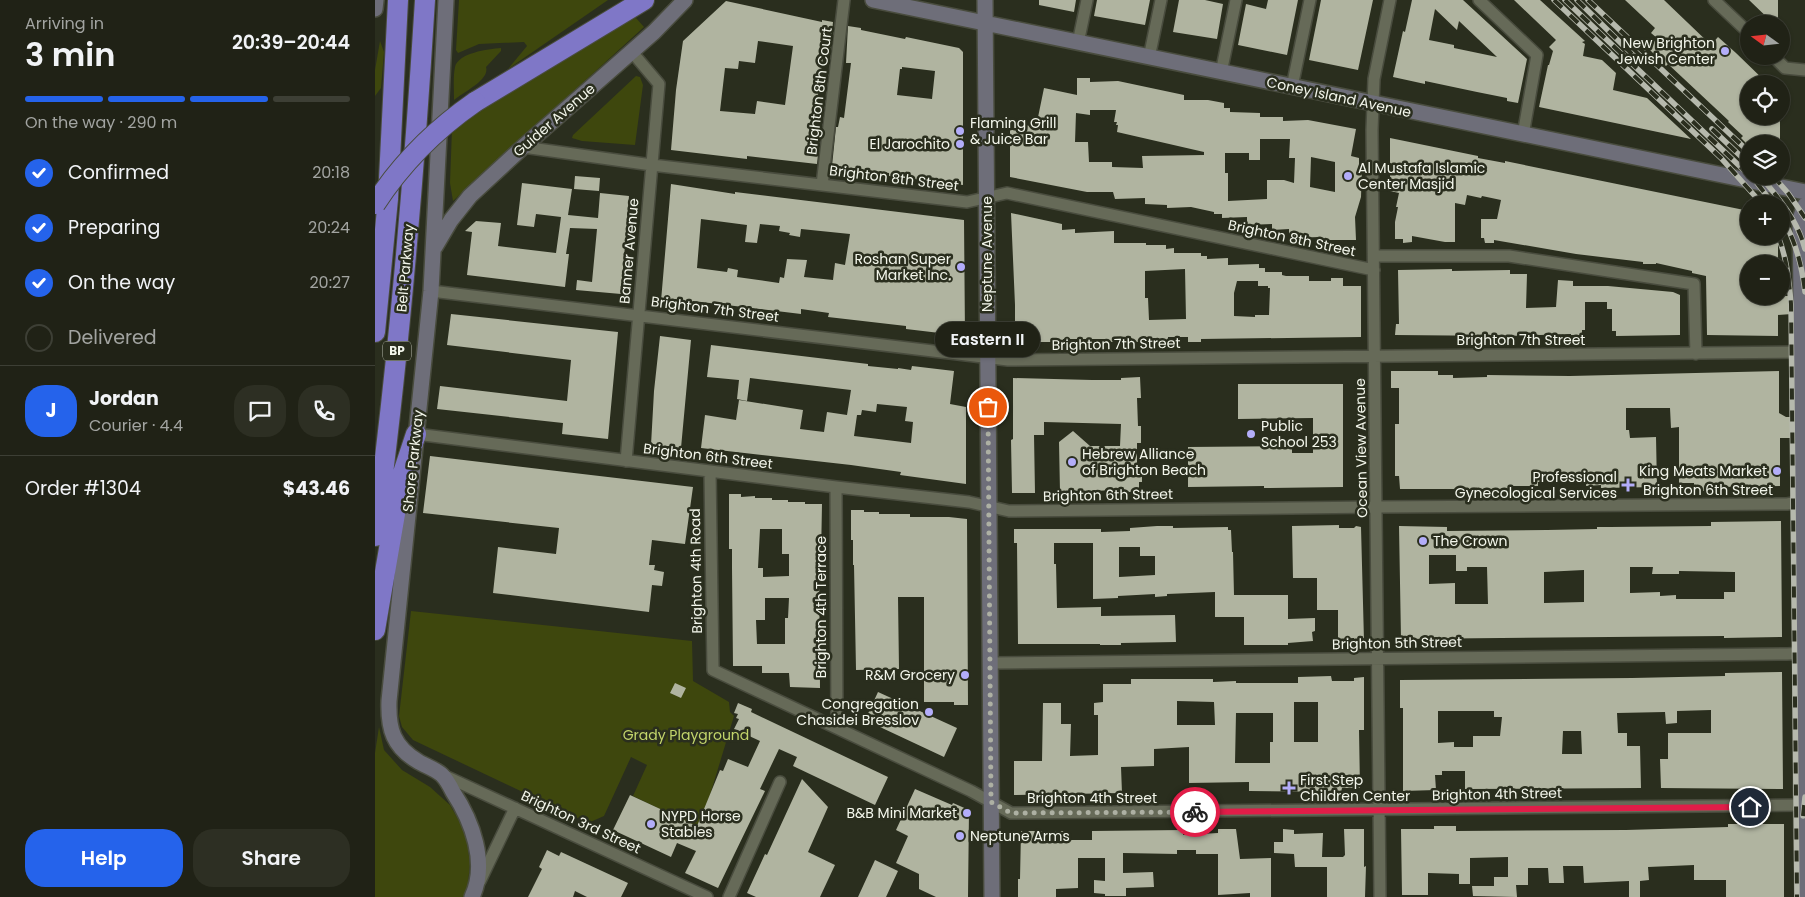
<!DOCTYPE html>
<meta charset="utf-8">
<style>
body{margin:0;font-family:Poppins,sans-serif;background:#2d2f23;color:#f1f3f6;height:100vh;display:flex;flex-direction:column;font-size:19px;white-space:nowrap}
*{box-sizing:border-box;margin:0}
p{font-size:16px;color:#a2a4a1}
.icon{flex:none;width:28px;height:28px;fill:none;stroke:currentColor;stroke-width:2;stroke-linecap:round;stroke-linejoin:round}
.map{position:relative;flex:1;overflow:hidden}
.sheet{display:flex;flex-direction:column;background:#202216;width:375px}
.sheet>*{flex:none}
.needle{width:32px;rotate:285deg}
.controls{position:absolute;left:1365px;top:15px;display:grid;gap:10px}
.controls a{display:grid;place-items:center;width:50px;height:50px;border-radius:50%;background:#202216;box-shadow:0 1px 4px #0004,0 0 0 1px #3d3f35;font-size:25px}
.pin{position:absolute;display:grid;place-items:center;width:42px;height:42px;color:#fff;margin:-21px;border:2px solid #fff;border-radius:50%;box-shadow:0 1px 5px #0007}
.courier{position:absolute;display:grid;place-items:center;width:50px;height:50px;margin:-25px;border:4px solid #e11d48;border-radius:50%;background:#fff;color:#222;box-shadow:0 1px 6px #0007}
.bubble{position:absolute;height:35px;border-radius:18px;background:#202216;box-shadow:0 1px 4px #0004,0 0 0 1px #3d3f35;font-size:16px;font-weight:600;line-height:35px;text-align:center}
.head em{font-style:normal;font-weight:600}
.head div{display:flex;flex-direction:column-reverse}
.head{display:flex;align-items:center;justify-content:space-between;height:85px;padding:0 25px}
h1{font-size:32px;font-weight:600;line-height:38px}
.bar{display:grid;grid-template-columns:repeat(4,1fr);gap:8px 5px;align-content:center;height:60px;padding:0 25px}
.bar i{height:6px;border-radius:4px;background:#3d3f35}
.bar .selected{background:#2563eb}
.bar p{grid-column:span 4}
.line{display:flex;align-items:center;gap:12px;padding:0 25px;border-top:1px solid #3d3f35}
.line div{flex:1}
.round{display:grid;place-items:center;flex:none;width:52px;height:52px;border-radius:20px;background:#2d2f23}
ol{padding:0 25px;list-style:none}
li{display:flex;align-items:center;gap:15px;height:55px}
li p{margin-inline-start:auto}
li .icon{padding:5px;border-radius:50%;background:#2563eb;color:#fff;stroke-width:4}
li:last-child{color:#a2a4a1}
li i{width:28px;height:28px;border:2px solid #3d3f35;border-radius:50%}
.cta{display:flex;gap:10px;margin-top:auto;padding:10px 25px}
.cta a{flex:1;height:58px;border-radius:20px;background:#2563eb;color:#fff;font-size:20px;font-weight:600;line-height:58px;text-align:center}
.cta a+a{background:#2d2f23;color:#f1f3f6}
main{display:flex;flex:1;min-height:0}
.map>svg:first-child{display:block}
.green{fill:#3e470d}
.building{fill:#b0b4a0;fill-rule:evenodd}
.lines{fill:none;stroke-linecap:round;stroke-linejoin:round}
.minor-casing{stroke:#494c3e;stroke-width:14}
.secondary-casing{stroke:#494c3e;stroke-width:18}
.motorway-casing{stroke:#494c3e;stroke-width:22}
.minor{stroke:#666a58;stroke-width:11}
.secondary{stroke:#6e6e79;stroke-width:15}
.motorway{stroke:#7f77c7;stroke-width:20}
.rail-casing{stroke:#b6b9ad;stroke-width:5.5}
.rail{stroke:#2a2e1e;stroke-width:4;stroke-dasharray:11;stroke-linecap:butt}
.motorway-bridge-casing{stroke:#494c3e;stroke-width:22;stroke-linecap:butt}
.motorway-bridge{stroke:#7f77c7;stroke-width:20}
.done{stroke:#adb0a3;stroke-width:5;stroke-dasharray:0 9}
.route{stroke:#e11d48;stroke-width:6}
.poi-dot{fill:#b3adf9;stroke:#2a2e1e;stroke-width:2}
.labels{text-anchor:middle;stroke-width:5;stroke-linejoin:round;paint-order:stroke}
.shield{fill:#2a2e1e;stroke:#b7baae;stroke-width:1}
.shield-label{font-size:12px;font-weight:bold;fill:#f3f6eb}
.poi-label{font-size:14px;fill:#f3f6eb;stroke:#2a2e1e;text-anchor:end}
.street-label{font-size:14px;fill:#f3f6eb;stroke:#2a2e1e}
.park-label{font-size:14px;fill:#c2d46b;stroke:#2a2e1e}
</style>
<main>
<section class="sheet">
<div class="head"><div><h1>3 min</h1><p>Arriving in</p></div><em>20:39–20:44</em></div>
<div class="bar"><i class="selected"></i><i class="selected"></i><i class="selected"></i><i></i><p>On the way · 290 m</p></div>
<ol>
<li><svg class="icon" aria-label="check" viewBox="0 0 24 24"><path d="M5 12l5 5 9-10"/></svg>Confirmed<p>20:18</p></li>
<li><svg class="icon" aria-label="check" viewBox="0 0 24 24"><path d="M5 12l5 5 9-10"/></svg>Preparing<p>20:24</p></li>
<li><svg class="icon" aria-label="check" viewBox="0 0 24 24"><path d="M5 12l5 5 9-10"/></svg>On the way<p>20:27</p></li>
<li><i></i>Delivered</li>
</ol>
<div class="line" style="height:90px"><b class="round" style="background:#2563eb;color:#fff">J</b><div><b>Jordan</b><p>Courier · 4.4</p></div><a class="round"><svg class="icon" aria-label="chat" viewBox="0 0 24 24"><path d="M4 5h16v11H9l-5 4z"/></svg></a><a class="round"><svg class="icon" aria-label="phone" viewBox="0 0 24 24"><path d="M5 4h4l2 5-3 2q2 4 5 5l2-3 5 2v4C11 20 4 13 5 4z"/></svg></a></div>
<div class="line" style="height:65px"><div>Order #1304</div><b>$43.46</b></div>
<div class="cta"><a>Help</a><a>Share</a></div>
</section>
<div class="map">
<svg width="1430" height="897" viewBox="0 0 1430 897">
<rect width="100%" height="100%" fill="#2a2e1e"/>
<!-- green -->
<path class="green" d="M84 0H233L133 69 152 46 149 42 104 44 83 53 81 50Z
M261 18 269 27 78 201 75 183 77 129 194 50Z
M5 41 9 52 6 88 0 96V104V70Z
M126 48V51L111 67C115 80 88 92 79 100 79 89 78 77 80 67 83 53 113 49 126 48Z
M261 76 265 77 268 85 260 145 207 141 197 138 198 135Z
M36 611 317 641 318 681 354 702 355 712 359 716 335 795 321 829 312 822 258 796 272 765 256 757 229 816 213 823 38 740 27 727 24 716Z
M4 727 9 750 27 770 55 787 75 805 91 833 95 864 92 892 90 897H0V753Z"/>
<!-- building -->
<path class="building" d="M664 0H701L699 12 664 5Z
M722 0H775L770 25 719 16Z
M804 0H830L848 4 842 39 798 32Z
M893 0H923L912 55 863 45 871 4 891 9Z
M946 0H998L983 70 934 60Z
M1037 0H1088L1152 59 1143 103 1132 101V98L1102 92 1050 81V84L1018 77 1028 31 1030 32ZM1060 9 1082 30 1084 21 1122 57 1079 48V45L1054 40Z
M1139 0H1165L1210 41 1207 42 1210 44 1208 56 1227 60 1241 73 1238 90 1272 98 1316 139 1164 107 1173 65H1174L1178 51 1174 47 1181 40Z
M1250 0H1289L1336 45 1343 37 1361 53 1393 84H1374V116H1405V144H1372L1366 138 1368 136 1353 122 1354 121 1293 64 1291 66 1273 48 1282 38 1276 33 1280 28Z
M1374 0H1403V24H1399Z
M351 1 447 22V20L458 22 455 51 449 50 439 125 446 126 442 164 372 156V159L296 150 301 90 308 41ZM383 41 418 46 410 105 382 101 380 114 345 111 350 68 363 69 364 61 380 63Z
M473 26 486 28V30L530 39 531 37 584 48 588 52V185L514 176V173L457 166 461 127H463L465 117 469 118 476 63H471ZM527 67 560 71 557 99 522 95 525 69H527Z
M702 78H715V82L743 81 809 95V100H833L849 103V108H855V112L885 113V117H908V121L933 120 981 129 976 156 984 158V166L987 167 986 197 980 217 981 240H945V237L914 238V229L897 230V224L872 225V217L847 218V214H839V212L816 207 792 208V205L770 204V198L740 199 738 192H712L635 177V122L661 127 669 88 702 95ZM715 110H741L739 122H742L741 125H743L742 132 829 152V155L767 156 768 168 737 167V162H714L713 142H700L701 113 715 115ZM885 139H915L914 158H920L919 183 909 180H892V199L853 201V173H850V153H874V160H885ZM936 157 960 162V192L935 187Z
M1015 138 1103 156V158L1130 163V161L1374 211V236H1403V264H1374V296H1417V314L1403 315V336L1332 335 1331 276 1317 273V271L1281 263V264H1268V262L1201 254 1119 240V243H1110L1109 238H1106V219H1122L1126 200 1107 196 1106 198 1092 195 1090 205 1080 203V242H1070L1037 236V242L1028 243V239H1020V222L1023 207H1021L1024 193 1015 191Z
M200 176 225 178 224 191 199 189Z
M147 183 197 189 193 215 223 218 225 193 254 196 246 294 201 290 202 280 217 282 222 229 195 228 191 254H194L190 287 92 275 97 232 90 231 101 221 126 223 123 246 181 253 186 217 161 214 159 227 142 225Z
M296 184 360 194V192L589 220 590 336 531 329V326L453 317 454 313 426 309V314L318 301V305L286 301ZM326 219 372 225 370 242 382 243 385 224 405 226 404 231 415 233 414 235 425 237 426 229 475 234 470 265 460 263 458 280 429 277 432 260 412 259 409 278 405 277 404 283 362 277 363 270 353 268 352 272 322 268Z
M636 213 687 224V230L700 229V233L739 231V243H771V245H791V249L799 248V253H826V256H832V259L853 258V265L884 264V268H890V272H907V275L911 276H934V281H956V278H968V286H986V337L826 339V342H813V337H793V342H732V339H688V342H637V321H640V305ZM810 269 811 319 774 320 773 298H770V271ZM862 281H883V286H893V288H895L894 315H880V317L859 316V293Z
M1077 269V271L1135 270V274H1152L1151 308 1181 307 1183 280 1198 281V286H1233L1298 292 1305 295V335L1241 336V331H1237V309H1232V302H1210V330H1207V335H1196V334L1131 336 1020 335 1021 324H1024L1023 270Z
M76 314 243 332 233 439 187 434 188 423 62 409 65 386 192 401 196 360 72 345Z
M285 336 316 340 306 448 276 445 279 391Z
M336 345 493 364V366L523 369V368L536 370 537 366 579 371 575 404 591 407V484L525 475 526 472 476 465 326 448 330 415 361 420 364 400 428 410 425 429 449 432 452 412 472 415 476 390 375 378 372 401 362 399 364 380 332 377ZM502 404 532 407 530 421 538 422 536 443 479 436 482 415H486L487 410 501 412Z
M1016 371H1063V375H1078V378L1112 377V375L1195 376 1404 371V413L1411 417H1417V438H1405V486L1348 487V491H1319V483H1304V427L1296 428 1295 408H1251V430H1254L1255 438 1281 437 1282 487 1226 488V485L1211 486V482H1163V486H1138V489H1025L1024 476H1020V424H1024V388H1016Z
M765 377 766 398H762L763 426H766V443H762V470H767V482H764V490H759V492H745V490L685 492 684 442 698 431 715 446H745L746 424 669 422V435H659L660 493H637L636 440 638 439V378L717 380H746V378Z
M863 384H968V487L889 488V486L813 487V447L917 446V453H938V418L863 419Z
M55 456 318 487 310 544 277 540 274 565H280L279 570 289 572 287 586 277 585 274 612 118 593 123 547 181 554 184 528 48 513Z
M354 494H366V497L380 496V498H397V500H413V502H430V504H447L446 558H444L445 688 415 687 414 673H387V666H358L357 568V549H354ZM385 529H407V554H414V576L388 577V568H383ZM390 598H414L413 618H410V644H382L381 620H390Z
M476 510H489V512H504V514H535V517H574L592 519 593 705H579V702H549V597H523L524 669 481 670 479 565H478V540H476Z
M1406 521 1407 637 1349 638V636L1026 639 1024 526 1072 527V531L1172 530 1222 529V527H1235L1336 526V522ZM1054 555H1081V571H1092V567H1112L1113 604H1080V583L1054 584ZM1255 567H1278L1277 574H1304V571L1360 572V592H1349V599H1301V595L1285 596V592L1255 593ZM1209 570V602L1169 603V572Z
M964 525V528H979L981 526 986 527 989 641H979V638L963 639V610H942V578H918L917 526Z
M782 526H798V528L853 527V530H856L857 552H858L859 595H913V619L940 618V631L937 632 938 641 913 643V645H869V617H840V592L792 594V596L780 597V594L743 596V598L718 599V543H679V564H681L682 608 726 607V616L800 615 801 642 746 643V645H725V644H643L642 543H639V529H726V532L755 531V528ZM744 547H765V556H780V575L744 577Z
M1407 672 1408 789 1286 788 1285 759H1293V733H1336V710L1302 711V723L1291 724 1290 712 1242 713 1243 733H1252V746H1265L1266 788 1090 789V771H1067V775H1060L1061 790 1028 791V708H1025V680L1257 678 1350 676V673ZM1063 711H1119V717H1127L1125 736H1098V747H1079V742L1063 743ZM1188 731H1206L1207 754H1187Z
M956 676 957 681H979V678L989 677V730H984L985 788H967L966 792 874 791V782L814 783V747L779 749V766L746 767 747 793 639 795V761H667L668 703H686V724H696L695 756 723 755V715H719V703L728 702V684H756V679H838V682L861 681V683H923V677ZM802 701 839 702 840 725H802ZM919 702H943V742H919ZM861 713H898V742H895V763H860Z
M300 683 311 688 306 698 295 693Z
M503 692 582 728 569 757 490 720Z
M363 703 377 709 376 712 513 777 500 805 418 766 422 757 404 749 385 789 390 791 343 888 310 873 321 851 302 843 296 857 238 830 255 795 322 826 345 770 348 771 353 759 373 767 385 741 359 729 364 719 361 718 363 714 359 713Z
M427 779 453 807 433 852 460 865 445 897H381L372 893 390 854 392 855Z
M540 789 577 805 578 803 594 810 593 897H561L544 889V874L521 863 533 836 521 830Z
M1353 824H1409V897H1351V880H1319V865L1273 867 1274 880 1265 881V897H1254V881L1209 883 1208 866H1188L1189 883H1174L1173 868H1153V885H1141L1142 897 1098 896 1097 886H1119V877H1133V857L1095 858V884H1084V874L1053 873V895H1027L1026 829H1059V826H1081V831L1251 830 1353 827Z
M843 829H861L865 859 896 858V897H875V893L843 895V854H821V850H802V854L748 853V873L778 872 779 887 751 888V896H730V894L719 893V880L730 881V858H703V888L681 889V897H643V879H645L646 831H693V840H717V831L808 830V835L843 833Z
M908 829 919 830V834L948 833 947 857H968L970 855 969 829H989V867L991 866 990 897H952V867H920L919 854 899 853V842H908Z
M172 850 184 856 186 852 253 883 246 897H212L200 891 198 897H153L167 869 164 867Z
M500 860 523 871 511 897H483Z"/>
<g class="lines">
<defs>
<path id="minor" d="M1104 0 1162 55 1148 135
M1339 0 1374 33
M703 43 712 0
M1398 56 1410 68 1430 70
M774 58 786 0
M846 73 861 0
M917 87 935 0
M148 147 277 165 592 202 632 193 999 270
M447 185 469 0
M999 256H1134L1319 284 1321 354
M56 291 633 360 1430 352
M41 434 461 487 594 502 634 511 1001 507 1412 504 1430 501
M251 461 284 84 257 52
M335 471 338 670 596 791 636 813 1430 805
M461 487 462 727
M615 663 1412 654 1430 653
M68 775 332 897
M105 881 140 808
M354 897 405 782
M1005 897 997 130 999 79 1015 0"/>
<path id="secondary" d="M71 0 56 291 14 701C13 729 18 747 44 762 51 766 62 770 67 775 72 780 75 786 78 792 97 821 113 863 97 897
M498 0 1430 192
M610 0 617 897
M0 9 1 0
M60 247 76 220 95 196 148 147 279 32 310 0
M1428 897C1423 671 1429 445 1425 219L1430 205"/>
<path id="motorway" d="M100 102 269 0
M0 332 13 199 23 0
M0 536C24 358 39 179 50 0
M0 630 26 479 41 434"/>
</defs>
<!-- minor casing -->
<use href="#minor" class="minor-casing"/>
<!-- secondary casing -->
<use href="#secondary" class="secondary-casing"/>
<!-- motorway casing -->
<use href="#motorway" class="motorway-casing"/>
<!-- minor -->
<use href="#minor" class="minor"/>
<!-- secondary -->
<use href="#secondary" class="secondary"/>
<!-- motorway -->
<use href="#motorway" class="motorway"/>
<defs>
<path id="rail" d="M1179 0 1346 158 1387 204
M1190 0 1374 175
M1202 0 1259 56
M1213 0 1374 152
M1337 129 1374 164
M1385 176C1404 198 1423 221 1430 249
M1398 176 1413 193 1430 218
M1382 183 1398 204
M1406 216C1420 239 1427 265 1430 292
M1403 236C1412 259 1414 280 1416 304L1422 897
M1428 816 1430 797"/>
</defs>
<!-- rail casing -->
<use href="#rail" class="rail-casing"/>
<!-- rail -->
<use href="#rail" class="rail"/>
<defs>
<path id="motorway-bridge" d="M0 204C26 164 61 129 100 102"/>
</defs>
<!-- motorway-bridge casing -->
<use href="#motorway-bridge" class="motorway-bridge-casing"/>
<!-- motorway-bridge -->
<use href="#motorway-bridge" class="motorway-bridge"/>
</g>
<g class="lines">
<!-- done -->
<path class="done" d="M613 407 616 802 636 813 820 812"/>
<!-- route -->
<path class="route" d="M820 812 1375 807"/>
</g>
<!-- markers -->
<g class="poi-dot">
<circle cx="1350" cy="51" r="5"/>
<circle cx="585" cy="131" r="5"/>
<circle cx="585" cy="144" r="5"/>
<circle cx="973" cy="176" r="5"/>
<circle cx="586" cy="267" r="5"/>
<circle cx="876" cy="434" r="5"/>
<circle cx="697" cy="462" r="5"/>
<circle cx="1402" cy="471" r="5"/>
<path d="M1250.5 477.5h5v5h5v5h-5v5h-5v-5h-5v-5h5z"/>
<circle cx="1048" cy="541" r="5"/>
<circle cx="590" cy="675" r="5"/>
<circle cx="554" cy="712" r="5"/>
<path d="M911.5 780.5h5v5h5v5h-5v5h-5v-5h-5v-5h5z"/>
<circle cx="592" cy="813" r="5"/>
<circle cx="276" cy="824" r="5"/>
<circle cx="585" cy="836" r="5"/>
</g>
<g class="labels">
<!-- shield labels -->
<rect class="shield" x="8" y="341.5" width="28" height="19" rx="4"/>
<g class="shield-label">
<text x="22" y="355">BP</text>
</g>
<!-- poi labels -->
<g class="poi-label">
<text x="1340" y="48">New Brighton<tspan x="1340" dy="16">Jewish Center</tspan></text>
<text x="595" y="128" text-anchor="start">Flaming Grill<tspan x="595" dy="16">&amp; Juice Bar</tspan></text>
<text x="575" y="149">El Jarochito</text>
<text x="983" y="173" text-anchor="start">Al Mustafa Islamic<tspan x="983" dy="16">Center Masjid</tspan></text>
<text x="576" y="264">Roshan Super<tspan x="576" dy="16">Market Inc.</tspan></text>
<text x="886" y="431" text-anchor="start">Public<tspan x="886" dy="16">School 253</tspan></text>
<text x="707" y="459" text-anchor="start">Hebrew Alliance<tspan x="707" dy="16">of Brighton Beach</tspan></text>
<text x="1392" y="476">King Meats Market</text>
<text x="1242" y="482">Professional<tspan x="1242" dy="16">Gynecological Services</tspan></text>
<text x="1058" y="546" text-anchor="start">The Crown</text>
<text x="580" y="680">R&amp;M Grocery</text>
<text x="544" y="709">Congregation<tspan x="544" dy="16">Chasidei Bresslov</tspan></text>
<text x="925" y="785" text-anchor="start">First Step<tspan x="925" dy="16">Children Center</tspan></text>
<text x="582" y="818">B&amp;B Mini Market</text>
<text x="286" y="821" text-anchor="start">NYPD Horse<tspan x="286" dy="16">Stables</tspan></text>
<text x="595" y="841" text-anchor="start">Neptune Arms</text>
</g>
<!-- street labels -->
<g class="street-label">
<text transform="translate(444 91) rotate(-83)" y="5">Brighton 8th Court</text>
<text transform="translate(964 97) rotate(12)" y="5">Coney Island Avenue</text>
<text transform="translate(179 120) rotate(-41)" y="5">Guider Avenue</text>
<text transform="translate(519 178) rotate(7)" y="5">Brighton 8th Street</text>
<text transform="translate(917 238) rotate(12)" y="5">Brighton 8th Street</text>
<text transform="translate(254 251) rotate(-85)" y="5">Banner Avenue</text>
<text transform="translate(612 254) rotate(-90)" y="5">Neptune Avenue</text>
<text transform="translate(30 268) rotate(-85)" y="5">Belt Parkway</text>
<text transform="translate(340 309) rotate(7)" y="5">Brighton 7th Street</text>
<text x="1146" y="345">Brighton 7th Street</text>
<text transform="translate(741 344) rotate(-1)" y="5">Brighton 7th Street</text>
<text transform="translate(986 448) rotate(-91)" y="5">Ocean View Avenue</text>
<text transform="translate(333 456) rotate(7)" y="5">Brighton 6th Street</text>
<text transform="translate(38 461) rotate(-84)" y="5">Shore Parkway</text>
<text x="1333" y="495">Brighton 6th Street</text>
<text transform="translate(733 495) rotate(-1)" y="5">Brighton 6th Street</text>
<text transform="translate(321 571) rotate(-91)" y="5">Brighton 4th Road</text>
<text transform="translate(446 607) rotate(-90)" y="5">Brighton 4th Terrace</text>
<text transform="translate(1022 643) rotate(-1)" y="5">Brighton 5th Street</text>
<text transform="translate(1122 794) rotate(-1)" y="5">Brighton 4th Street</text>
<text x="717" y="803">Brighton 4th Street</text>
<text transform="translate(206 822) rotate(25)" y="5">Brighton 3rd Street</text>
</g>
<!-- park labels -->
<g class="park-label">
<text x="311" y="740">Grady Playground</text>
</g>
</g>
</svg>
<div class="controls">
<a><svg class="needle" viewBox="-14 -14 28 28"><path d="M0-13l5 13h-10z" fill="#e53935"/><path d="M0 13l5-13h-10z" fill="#a2a4a1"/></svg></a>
<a><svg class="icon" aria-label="locate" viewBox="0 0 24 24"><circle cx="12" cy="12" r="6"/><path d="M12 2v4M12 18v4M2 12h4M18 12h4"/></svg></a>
<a><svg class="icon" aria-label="layers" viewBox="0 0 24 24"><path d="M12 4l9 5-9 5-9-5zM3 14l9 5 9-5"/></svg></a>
<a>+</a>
<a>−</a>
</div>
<div class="pin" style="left:613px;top:407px;background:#ea580c"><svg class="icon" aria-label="bag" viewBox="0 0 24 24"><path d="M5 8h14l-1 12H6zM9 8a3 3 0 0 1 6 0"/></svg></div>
<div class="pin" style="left:1375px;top:807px;background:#1f2937"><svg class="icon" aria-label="home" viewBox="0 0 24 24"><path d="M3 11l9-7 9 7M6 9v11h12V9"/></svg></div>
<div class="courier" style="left:820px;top:812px"><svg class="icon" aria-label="bike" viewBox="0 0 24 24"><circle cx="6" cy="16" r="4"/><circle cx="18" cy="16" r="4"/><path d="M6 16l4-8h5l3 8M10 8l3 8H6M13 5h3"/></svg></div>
<div class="bubble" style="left:560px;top:322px;width:105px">Eastern II</div>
</div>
</main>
